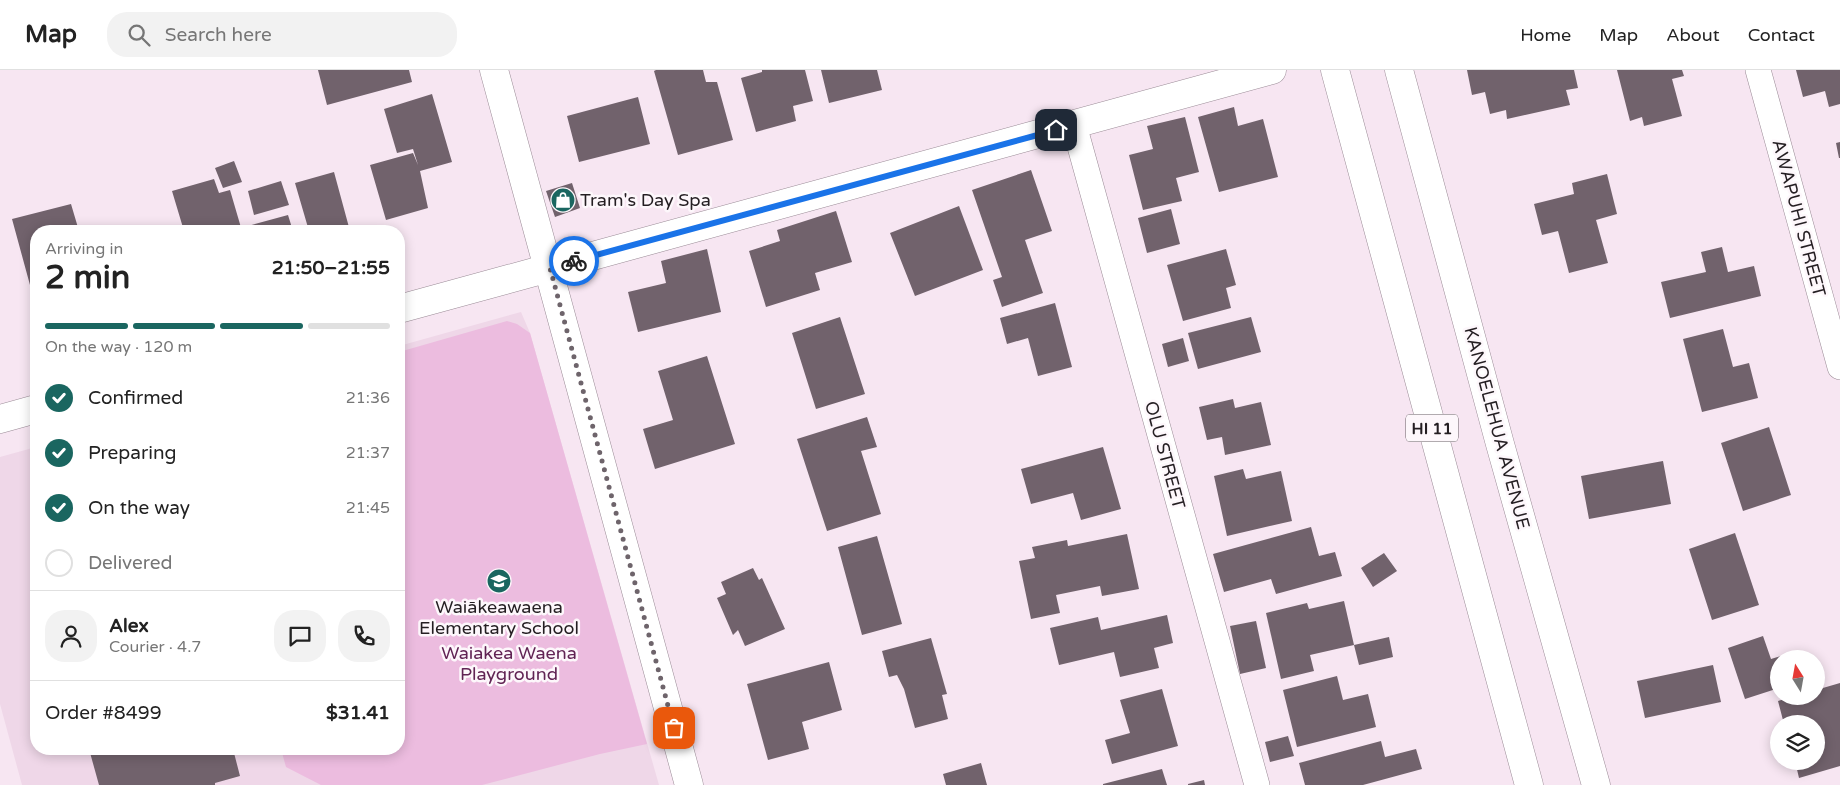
<!DOCTYPE html>
<meta charset="utf-8">
<style>
body{margin:0;font-family:"Varela Round",sans-serif;background:#f2f2f2;color:#222;height:100vh;display:flex;flex-direction:column;font-size:19px;white-space:nowrap}
*{box-sizing:border-box;margin:0}
p{font-size:16px;color:#767676}
.icon{flex:none;width:28px;height:28px;fill:none;stroke:currentColor;stroke-width:2;stroke-linecap:round;stroke-linejoin:round}
.map{position:relative;flex:1;overflow:hidden}
.sheet{position:absolute;left:30px;top:155px;width:375px;height:530px;display:flex;flex-direction:column;background:#fff;border-radius:20px;box-shadow:0 2px 12px #0003}
.sheet>*{flex:none}
.needle{width:32px;rotate:349deg}
.tools{position:absolute;left:1770px;top:580px;display:grid;gap:10px}
.tools a{display:grid;place-items:center;width:55px;height:55px;border-radius:50%;background:#fff;box-shadow:0 2px 12px #0003;font-size:25px}
.pin{position:absolute;display:grid;place-items:center;width:42px;height:42px;color:#fff;margin:-21px;border-radius:10px;box-shadow:0 2px 8px #0006}
.courier{position:absolute;display:grid;place-items:center;width:50px;height:50px;margin:-25px;border:4px solid #1a73e8;border-radius:50%;background:#fff;color:#222;box-shadow:0 1px 6px #0007}
.head em{font-style:normal;font-weight:700}
.head div{display:flex;flex-direction:column-reverse}
.head{display:flex;align-items:center;justify-content:space-between;height:85px;padding:0 15px}
h1{font-size:32px;font-weight:700;line-height:38px}
.bar{display:grid;grid-template-columns:repeat(4,1fr);gap:8px 5px;align-content:center;height:60px;padding:0 15px}
.bar i{height:6px;border-radius:4px;background:#e0e0e0}
.bar .current{background:#1a6660}
.bar p{grid-column:span 4}
.line{display:flex;align-items:center;gap:12px;padding:0 15px;border-top:1px solid #e0e0e0}
.line div{flex:1}
.round{display:grid;place-items:center;flex:none;width:52px;height:52px;border-radius:20px;background:#f2f2f2}
ol{padding:0 15px;list-style:none}
li{display:flex;align-items:center;gap:15px;height:55px}
li p{margin-inline-start:auto}
li .icon{padding:5px;border-radius:50%;background:#1a6660;color:#fff;stroke-width:4}
li:last-child{color:#767676}
li i{width:28px;height:28px;border:2px solid #e0e0e0;border-radius:50%}
header{display:flex;align-items:center;gap:30px;box-sizing:border-box;height:70px;padding:0 25px;background:#fff;border-bottom:1px solid #e0e0e0}
header strong{font-size:24px}
nav{display:flex;gap:28px;margin-inline-start:auto;font-size:18px}
.search{width:350px;height:45px;background:#f2f2f2;display:flex;align-items:center;gap:12px;box-sizing:border-box;padding:0 18px;border-radius:20px;color:#767676;font-size:19px}
.map>svg:first-child{display:block}
.built{fill:#efd7e8}
.green{fill:#ecbcdf}
.building{fill:#71626c}
.lines{fill:none;stroke-linecap:round;stroke-linejoin:round}
.minor-casing{stroke:#9a8b96;stroke-width:26}
.tertiary-casing{stroke:#9a8b96;stroke-width:29}
.trunk-casing{stroke:#9a8b96;stroke-width:29}
.minor{stroke:#fff;stroke-width:25}
.tertiary{stroke:#fff;stroke-width:28}
.trunk{stroke:#fff;stroke-width:28}
.done{stroke:#6e646b;stroke-width:5;stroke-dasharray:0 9}
.route{stroke:#1a73e8;stroke-width:6}
.labels{text-anchor:middle;stroke-width:5;stroke-linejoin:round;paint-order:stroke}
.shield{fill:#fdf7fb;stroke:#655f63;stroke-width:1}
.shield-label{font-size:16px;font-weight:bold;fill:#241e22}
.poi-label{font-size:18px;fill:#241e22;stroke:#fdf7fb;text-anchor:start}
.street-label{font-size:18px;fill:#241e22;stroke:#fdf7fb}
.park-label{font-size:18px;fill:#612354;stroke:#fdf7fb}
</style>
<header>
<strong>Map</strong>
<div class="search"><svg class="icon" aria-label="search" viewBox="0 0 24 24"><circle cx="10" cy="10" r="6"/><path d="M15 15l6 6"/></svg>Search here</div>
<nav><a>Home</a><a>Map</a><a>About</a><a>Contact</a></nav>
</header>
<div class="map">
<svg width="1840" height="715" viewBox="0 0 1840 715">
<rect width="100%" height="100%" fill="#f7e6f2"/>
<!-- built -->
<path class="built" d="M521 242 530 263 659 715H22L0 634V387L36 377V679H399V276Z"/>
<!-- green -->
<path class="green" d="M507 251 517 254 530 263 647 674 600 684 482 715H321L286 697 281 679H399V282Z"/>
<!-- building -->
<path class="building" d="M318 0H409L412 12 327 35Z
M656 0H703L706 12H717L733 70 678 85 654 1Z
M762 0H805L813 31 793 36 796 51 756 62 741 8 762 2Z
M821 0H877L882 20 829 33Z
M1467 0H1574L1578 18 1566 20 1570 35 1507 49 1506 40 1490 44 1485 22 1472 25Z
M1617 0H1682L1684 6 1672 9 1682 46 1644 56 1642 47 1630 51Z
M1796 0H1840V34L1829 37 1825 21 1803 27Z
M432 24 452 92 420 101 428 138 386 150 370 95 413 83 418 95 413 79 397 83 384 39Z
M638 27 650 74 579 92 567 46Z
M1234 37 1238 56 1263 49 1278 107 1219 122 1198 47Z
M1185 47 1199 102 1176 108 1182 131 1143 140 1129 85 1153 79 1147 56Z
M1840 72V88H1839L1836 73Z
M234 91 242 112 223 118 215 98Z
M1031 100 1052 161 1025 170 1043 223 1002 237 993 210 1002 207 972 120Z
M334 102 350 161H309L295 113Z
M1607 104 1617 144 1596 150 1608 193 1569 203 1558 161 1542 165 1534 134 1574 124 1572 113Z
M214 109 219 123 230 120 242 161H184L172 121Z
M281 111 289 135 254 145 248 121Z
M572 113 580 138 555 147 546 121Z
M71 134 79 161H36V237L12 149Z
M959 136 983 200 915 226 890 163Z
M1171 139 1180 174 1147 183 1138 148Z
M836 141 852 192 815 203 820 220 766 237 749 181 780 171 777 160Z
M288 145 293 161H250L248 156Z
M1722 177 1728 202 1754 196 1761 226 1670 248 1661 212 1706 202 1701 182Z
M707 179 721 242 638 262 628 222 666 213 661 191Z
M1226 179 1236 215 1226 218 1231 238 1183 251 1167 195Z
M1055 233 1072 297 1038 306 1028 268 1007 274 1000 248Z
M840 247 865 324 816 339 792 263Z
M1251 247 1261 282 1198 299 1188 263Z
M1723 259 1733 297 1749 293 1758 328 1702 342 1683 269Z
M1183 268 1189 291 1168 297 1162 274Z
M707 286 735 374 655 399 643 359 673 350 658 301Z
M1233 329 1235 338 1261 332 1271 375 1225 385 1222 367 1207 370 1199 337Z
M867 347 877 377 861 381 881 444 827 461 797 369Z
M1769 357 1791 425 1743 441 1721 373Z
M1103 377 1121 439 1081 450 1073 423 1031 434 1021 399Z
M1663 391 1671 434 1589 449 1581 406Z
M1243 399 1246 409 1281 401 1292 451 1227 466 1214 406Z
M1311 457 1319 486 1335 482 1342 506 1276 524 1271 509 1224 522 1213 484Z
M1735 463 1759 535 1712 550 1689 479Z
M1127 464 1139 519 1102 526 1100 516 1056 525 1060 543 1031 549 1019 491 1035 488 1032 477 1067 470 1068 476Z
M877 466 902 554 862 565 838 477Z
M1384 483 1397 501 1373 517 1361 498Z
M753 498 759 510 762 508 785 559 745 576 738 560 733 565 717 528 726 524 721 512Z
M1344 531 1354 575 1310 585 1314 601 1281 609 1266 543 1307 533 1309 539Z
M1167 545 1173 573 1154 578 1159 598 1120 607 1114 582 1059 595 1050 558 1098 547 1101 560Z
M1256 551 1266 598 1240 604 1230 556Z
M1763 566 1771 589 1791 583 1793 589H1779V618L1745 629 1728 578Z
M1389 567 1393 587 1359 595 1354 575Z
M931 568 947 624 942 625 948 649 915 658 904 619 897 605 889 607 882 581Z
M829 592 842 640 802 652 809 679 768 690 747 614Z
M1713 595 1721 632 1645 648 1637 611Z
M1337 606 1343 630 1368 624 1376 657 1297 677 1283 620Z
M1840 613V696L1799 708 1795 691H1816V654H1784L1778 631 1794 626H1816V620Z
M1162 619 1178 676 1112 694 1105 670 1130 663 1120 630Z
M1288 666 1294 686 1270 692 1265 672Z
M1381 671 1385 687 1416 679 1422 699 1363 715H1305L1299 693Z
M89 679H233L240 706 215 713V715H99Z
M981 693 987 715H946L943 704Z
M1162 699 1167 715H1103V714Z
M1204 710 1205 715H1188V714Z"/>
<g class="lines">
<defs>
<path id="minor" d="M1758 0 1840 297
M1074 55 1257 715"/>
<path id="tertiary" d="M494 0 689 715
M399 239 1272 0
M0 349 36 339"/>
<path id="trunk" d="M1335 0 1529 715
M1399 0 1500 374 1596 715"/>
</defs>
<!-- minor casing -->
<use href="#minor" class="minor-casing"/>
<!-- tertiary casing -->
<use href="#tertiary" class="tertiary-casing"/>
<!-- trunk casing -->
<use href="#trunk" class="trunk-casing"/>
<!-- minor -->
<use href="#minor" class="minor"/>
<!-- tertiary -->
<use href="#tertiary" class="tertiary"/>
<!-- trunk -->
<use href="#trunk" class="trunk"/>
</g>
<g class="lines">
<!-- done -->
<path class="done" d="M574 191 550 198 674 658"/>
<!-- route -->
<path class="route" d="M574 191 1056 60"/>
</g>
<!-- icons -->
<defs>
<symbol id="shop-disc" viewBox="-11 -11 22 22"><circle r="9.5" fill="#1a6660" stroke="#fdf7fb"/><path d="M-5-2.5h2.3a2.7 3.5 0 0 1 5.4 0H5L5.5 6h-11ZM-1.5-2.5h3a1.5 2.3 0 0 0-3 0Z" fill="#fff"/></symbol>
<symbol id="school-disc" viewBox="-11 -11 22 22"><circle r="9.5" fill="#1a6660" stroke="#fdf7fb"/><path d="M0-5L7-2L0 1L-7-2ZM-4 1L0 2.5L4 1V4Q0 6-4 4Z" fill="#fff"/></symbol>
</defs>
<g fill-rule="evenodd">
<use href="#shop-disc" x="549" y="116" width="28" height="28"/>
<use href="#school-disc" x="485" y="497" width="28" height="28"/>
</g>
<g class="labels">
<!-- shield labels -->
<rect class="shield" x="1406" y="344.5" width="52" height="27" rx="4"/>
<g class="shield-label">
<text x="1432" y="364">HI 11</text>
</g>
<!-- poi labels -->
<g class="poi-label">
<text x="580" y="136">Tram's Day Spa</text>
<text x="499" y="543" text-anchor="middle">Waiākeawaena<tspan x="499" dy="21">Elementary School</tspan></text>
</g>
<!-- street labels -->
<g class="street-label">
<text transform="translate(1799 148) rotate(75)" y="6">AWAPUHI STREET</text>
<text transform="translate(1497 358) rotate(75)" y="6">KANOELEHUA AVENUE</text>
<text transform="translate(1165 385) rotate(75)" y="6">OLU STREET</text>
</g>
<!-- park labels -->
<g class="park-label">
<text x="509" y="589">Waiakea Waena<tspan x="509" dy="21">Playground</tspan></text>
</g>
</g>
</svg>
<div class="tools">
<a><svg class="needle" viewBox="-14 -14 28 28"><path d="M0-13l5 13h-10z" fill="#e53935"/><path d="M0 13l5-13h-10z" fill="#767676"/></svg></a>
<a><svg class="icon" aria-label="layers" viewBox="0 0 24 24"><path d="M12 4l9 5-9 5-9-5zM3 14l9 5 9-5"/></svg></a>
</div>
<div class="pin" style="left:674px;top:658px;background:#ea580c"><svg class="icon" aria-label="bag" viewBox="0 0 24 24"><path d="M5 8h14l-1 12H6zM9 8a3 3 0 0 1 6 0"/></svg></div>
<div class="pin" style="left:1056px;top:60px;background:#1f2937"><svg class="icon" aria-label="home" viewBox="0 0 24 24"><path d="M3 11l9-7 9 7M6 9v11h12V9"/></svg></div>
<div class="courier" style="left:574px;top:191px"><svg class="icon" aria-label="bike" viewBox="0 0 24 24"><circle cx="6" cy="16" r="4"/><circle cx="18" cy="16" r="4"/><path d="M6 16l4-8h5l3 8M10 8l3 8H6M13 5h3"/></svg></div>
<section class="sheet">
<div class="head"><div><h1>2 min</h1><p>Arriving in</p></div><em>21:50–21:55</em></div>
<div class="bar"><i class="current"></i><i class="current"></i><i class="current"></i><i></i><p>On the way · 120 m</p></div>
<ol>
<li><svg class="icon" aria-label="check" viewBox="0 0 24 24"><path d="M5 12l5 5 9-10"/></svg>Confirmed<p>21:36</p></li>
<li><svg class="icon" aria-label="check" viewBox="0 0 24 24"><path d="M5 12l5 5 9-10"/></svg>Preparing<p>21:37</p></li>
<li><svg class="icon" aria-label="check" viewBox="0 0 24 24"><path d="M5 12l5 5 9-10"/></svg>On the way<p>21:45</p></li>
<li><i></i>Delivered</li>
</ol>
<div class="line" style="height:90px"><a class="round"><svg class="icon" aria-label="person" viewBox="0 0 24 24"><circle cx="12" cy="8" r="4"/><path d="M4 21q1-7 8-7t8 7"/></svg></a><div><b>Alex</b><p>Courier · 4.7</p></div><a class="round"><svg class="icon" aria-label="chat" viewBox="0 0 24 24"><path d="M4 5h16v11H9l-5 4z"/></svg></a><a class="round"><svg class="icon" aria-label="phone" viewBox="0 0 24 24"><path d="M5 4h4l2 5-3 2q2 4 5 5l2-3 5 2v4C11 20 4 13 5 4z"/></svg></a></div>
<div class="line" style="height:65px"><div>Order #8499</div><b>$31.41</b></div>
</section>
</div>
